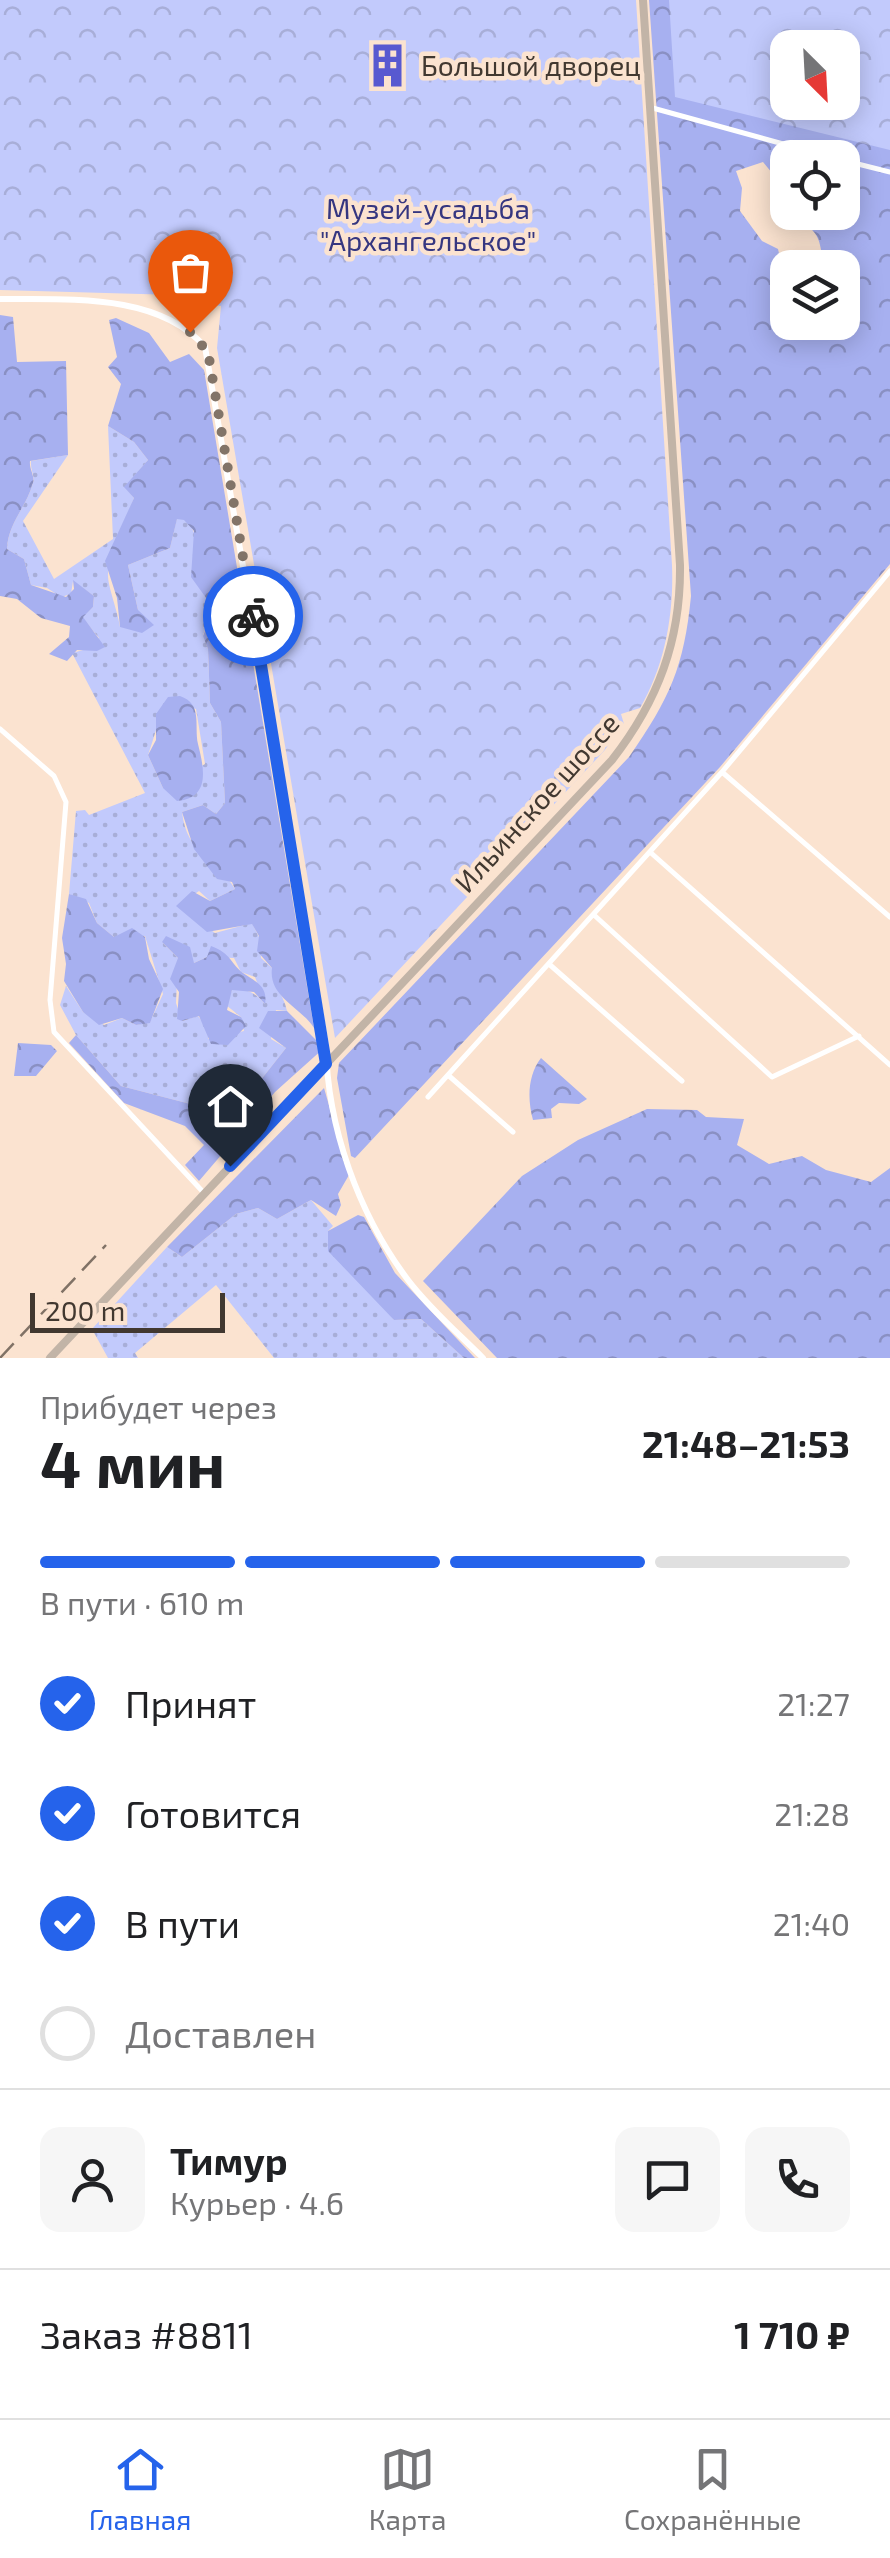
<!DOCTYPE html>
<html lang="ru">
<meta charset="utf-8">
<style>
body{margin:0;font-family:"Exo 2",sans-serif;background:#f6f6f6;color:#202124;height:100vh;display:flex;flex-direction:column;font-size:38px;white-space:nowrap}
*{box-sizing:border-box;margin:0}
p{font-size:32px;color:#757577}
.icon{flex:none;width:55px;height:55px;fill:none;stroke:currentColor;stroke-width:2;stroke-linecap:round;stroke-linejoin:round}
.map{position:relative;height:1358px;overflow:hidden}
.details{display:flex;flex-direction:column;background:#fff;flex:1}
.details>*{flex:none}
.needle{width:65px;rotate:156deg}
.tools{position:absolute;left:770px;top:30px;display:grid;gap:20px}
.tools a{display:grid;place-items:center;width:90px;height:90px;border-radius:20px;background:#fff;box-shadow:0 5px 25px #0003;font-size:50px}
.scale{position:absolute;left:30px;bottom:25px;width:195px;box-sizing:border-box;padding-left:10px;border:5px solid #413830;border-top:0;font-size:28px;line-height:35px;white-space:nowrap;color:#413830;-webkit-text-stroke:8px #fbe3d0;paint-order:stroke}
.pin{position:absolute;display:grid;place-items:center;width:85px;height:85px;color:#fff;margin:-102px -42px;border-radius:50% 50% 50% 0;rotate:-45deg;box-shadow:0 0 10px #0007}
.pin .icon{rotate:45deg}
.courier{position:absolute;display:grid;place-items:center;width:100px;height:100px;margin:-50px;border:8px solid #2563eb;border-radius:50%;background:#fff;color:#222;box-shadow:0 2px 12px #0007}
.overview em{font-style:normal;font-weight:700}
.overview div{display:flex;flex-direction:column-reverse}
.overview{display:flex;align-items:center;justify-content:space-between;height:170px;padding:0 40px}
h1{font-size:65px;font-weight:700;line-height:75px}
.bar{display:grid;grid-template-columns:repeat(4,1fr);gap:15px 10px;align-content:center;height:120px;padding:0 40px}
.bar i{height:12px;border-radius:8px;background:#e0e0e0}
.bar .selected{background:#2563eb}
.bar p{grid-column:span 4}
.line{display:flex;align-items:center;gap:25px;padding:0 40px;border-top:2px solid #e0e0e0}
.line div{flex:1}
.round{display:grid;place-items:center;flex:none;width:105px;height:105px;border-radius:20px;background:#f6f6f6}
ol{padding:0 40px;list-style:none}
li{display:flex;align-items:center;gap:30px;height:110px}
li p{margin-inline-start:auto}
li .icon{padding:10px;border-radius:50%;background:#2563eb;color:#fff;stroke-width:4}
li:last-child{color:#757577}
li i{width:55px;height:55px;border:5px solid #e0e0e0;border-radius:50%}
.dock{display:flex;justify-content:space-around;align-items:center;height:140px;border-top:2px solid #e0e0e0;background:#fff;font-size:28px;color:#757577}
.dock a{display:grid;justify-items:center;gap:5px}
.dock .selected{color:#2563eb}
.map>svg:first-child{display:block}
.grass{fill:url(#grass-dots);fill-rule:evenodd}
.forest{fill:url(#forest-crowns);fill-rule:evenodd}
.park{fill:url(#park-crowns);fill-rule:evenodd}
.lines{fill:none;stroke-linecap:round;stroke-linejoin:round}
.minor{stroke:#fff;stroke-width:5}
.tertiary{stroke:#fff;stroke-width:6}
.secondary{stroke:#c2b4a7;stroke-width:8}
.rail{stroke:#807266;stroke-width:2.5;stroke-dasharray:20 10;stroke-linecap:butt}
.done{stroke:#827468;stroke-width:10;stroke-dasharray:0 18}
.route{stroke:#2563eb;stroke-width:12}
.labels{text-anchor:middle;stroke-width:9;stroke-linejoin:round;paint-order:stroke}
.poi-label{font-size:28px;fill:#413830;stroke:#fbe3d0;text-anchor:start}
.park-label{font-size:28px;fill:#353680;stroke:#fbe3d0}
.street-label{font-size:28px;fill:#413830;stroke:#fbe3d0}
</style>
<div class="map">
<svg width="890" height="1358" viewBox="0 0 890 1358">
<defs>
<pattern id="grass-dots" width="8" height="8" patternUnits="userSpaceOnUse" patternTransform="scale(2.5)"><rect width="8" height="8" fill="#c2cafc"/><path d="M2 2h.1M6 6h.1" fill="none" stroke="#a8aed8" stroke-width="1.8" stroke-linecap="round"/></pattern>
<pattern id="forest-crowns" width="20" height="18" patternUnits="userSpaceOnUse" patternTransform="scale(2.5)"><rect width="20" height="18" fill="#a7b0f0"/><path d="M2 6a3 3 0 1 1 6 0M12 15a3 3 0 1 1 6 0" fill="none" stroke="#8a90c3"/></pattern>
<pattern id="park-crowns" width="20" height="18" patternUnits="userSpaceOnUse" patternTransform="scale(2.5)"><rect width="20" height="18" fill="#c2cafc"/><path d="M2 6a3 3 0 1 1 6 0M12 15a3 3 0 1 1 6 0" fill="none" stroke="#a8aed8"/></pattern>
</defs>
<rect width="100%" height="100%" fill="#fbe3d0"/>
<!-- grass -->
<path class="grass" d="M108 426 134 442 148 460 125 487 134 498C125 523 109 544 108 573 107 585 118 611 120 627L138 610 128 565 170 548 177 518 184 519C209 539 191 585 214 609L203 635 208 649 210 703 221 722 225 803 216 814 203 805 182 812C187 856 218 860 235 889L210 901 199 891 178 906 215 933 252 923 259 937 261 958 272 968C272 986 284 994 287 1011L276 1010 271 1039 286 1048 233 1115 121 1086 76 1035 60 1005 66 986 83 1012 104 1025 122 1018 136 1025 150 1022 163 994 145 936 114 937 97 923 89 903 69 894 76 811 85 810 89 815 145 793 72 653 87 649 99 638 82 617 93 607 94 596 73 581 71 594 61 597 47 588 31 585 24 559 7 549C8 523 26 508 33 483 35 476 30 469 31 461L68 455 23 521 54 579 113 539ZM168 702 196 709 205 764 163 788 148 755C155 736 157 721 168 702ZM162 942 194 963 207 957 234 958 241 972 255 977 265 1004C254 992 248 989 232 990L226 1005 241 1017 244 1031 208 1039V1029L198 1016 182 1021 176 1003 178 958Z
M311 1200 333 1226 328 1231 394 1320 421 1319 464 1358H274L216 1285 135 1353 138 1358H108L92 1329 167 1247 182 1257 236 1214 258 1208 277 1219Z"/>
<!-- forest -->
<path class="forest" d="M649 0H890V564L720 767 355 1158 351 1156 337 1078 339 1063 629 757C670 698 684 667 691 596ZM788 48H842V102H788ZM788 158H842V212L797 213 789 222 794 229 803 222C820 235 819 240 823 259L831 267 842 268V322H788V268L802 267 781 262 778 249 762 241 740 211 742 188 736 171 763 162 787 191Z
M0 315 13 317 17 362 66 361 68 455 30 461C29 469 35 476 33 483 26 508 8 523 7 549L24 559 31 585 66 597 74 589 73 580 94 596 93 607 83 617 105 647 97 651 77 650 67 661 49 654 69 637 70 626 41 618 17 599 0 596Z
M116 318 149 333 170 362 189 354 204 370 314 1028C301 1007 268 997 272 968L257 951 259 936 252 924 207 932 176 906 192 891 210 901 235 889 232 882 217 879 194 849 182 812 203 805 216 814 225 803 221 722 210 703 208 649 203 636 214 609 191 577 194 531 184 520 177 519 170 548 128 565 138 610 154 625 142 633 120 627 117 598 105 561 134 498 124 487 148 460 134 442 108 426 121 384 108 367 117 357 109 320Z
M180 696C203 704 194 725 198 744 204 768 211 798 177 801L163 788 148 755 156 740V714L168 697Z
M69 894 86 899 97 923 114 937 132 928 145 937 149 959 163 989 150 1023 136 1025 122 1018 99 1025 83 1012 64 981 66 964 62 938Z
M166 936 190 947 194 963 207 957 211 946C232 954 230 963 243 973 256 982 268 986 265 1004L254 992 232 990 227 1010 241 1017 246 1026 228 1045 211 1044 199 1016 182 1021 177 1019 179 992 170 979 178 958 162 942Z
M268 1011H287L324 1048 275 1092 199 1181 185 1165 204 1145 185 1126 124 1103 69 1043 76 1035 121 1086 233 1115 286 1048 259 1028Z
M18 1043 51 1045 57 1051 36 1076H14Z
M541 1058 587 1099 579 1104 559 1103 551 1109 552 1118 533 1120C527 1098 528 1075 541 1058Z
M324 1088 349 1175 338 1194 341 1205 336 1216 311 1200 277 1219 258 1208 236 1214 182 1257 167 1247Z
M647 1109 697 1110 706 1117 744 1119 737 1145 769 1164 802 1156 826 1170 871 1182 890 1168V1358H497L423 1281 522 1176 578 1140Z
M358 1215 364 1217 395 1273 475 1358H464L421 1319 394 1320 328 1251V1231Z"/>
<!-- park -->
<path class="park" d="M0 0H636L672 565C674 614 665 665 640 708L621 714 624 724 604 751 335 1038 217 348 221 306 176 300V295L0 290Z
M669 0H890V150L675 97ZM788 48H842V102H788Z"/>
<g class="lines">
<!-- minor -->
<path class="minor" d="M649 107 834 158
M842 160 890 172
M0 729 54 776 66 802 50 1000 54 1032 204 1193
M722 772 890 917
M650 852 890 1065
M594 915 772 1077 859 1036
M549 964 682 1081
M448 1075 513 1132
M428 1097 722 772 890 571"/>
<!-- tertiary -->
<path class="tertiary" d="M0 299C66 300 158 292 205 347L326 1045C327 1127 359 1215 408 1280 430 1309 458 1333 483 1358"/>
<!-- secondary -->
<path class="secondary" d="M50 1358 612 760C658 701 681 640 680 565L643 0"/>
<!-- rail -->
<path class="rail" d="M0 1358 106 1245"/>
</g>
<g class="lines">
<!-- done -->
<path class="done" d="M190 332 208 352 253 616"/>
<!-- route -->
<path class="route" d="M230 1166 326 1064 253 616"/>
</g>
<!-- icons -->
<defs>
<symbol id="building-bare" viewBox="-9 -9 18 18"><path d="M-4-6H4V6H1V3H-1V6H-4ZM-2.5-4.3h1.7v1.8h-1.7ZM.8-4.3h1.7v1.8H.8ZM-2.5-1h1.7V.8h-1.7ZM.8-1h1.7V.8H.8Z" fill="#5859d0" stroke="#fbe3d0" stroke-width="2.5" paint-order="stroke"/></symbol>
</defs>
<g fill-rule="evenodd">
<use href="#building-bare" x="356" y="34" width="63" height="63"/>
</g>
<g class="labels">
<!-- poi labels -->
<g class="poi-label">
<text x="421" y="76">Большой дворец</text>
</g>
<!-- park labels -->
<g class="park-label">
<text x="428" y="219">Музей-усадьба<tspan x="428" dy="32">"Архангельское"</tspan></text>
</g>
<!-- street labels -->
<g class="street-label">
<text transform="translate(537 803) rotate(-48)" y="10">Ильинское шоссе</text>
</g>
</g>
</svg>
<div class="tools">
<a><svg class="needle" viewBox="-14 -14 28 28"><path d="M0-13l5 13h-10z" fill="#e53935"/><path d="M0 13l5-13h-10z" fill="#757577"/></svg></a>
<a><svg class="icon" aria-label="locate" viewBox="0 0 24 24"><circle cx="12" cy="12" r="6"/><path d="M12 2v4M12 18v4M2 12h4M18 12h4"/></svg></a>
<a><svg class="icon" aria-label="layers" viewBox="0 0 24 24"><path d="M12 4l9 5-9 5-9-5zM3 14l9 5 9-5"/></svg></a>
</div>
<div class="scale">200 m</div>
<div class="pin" style="left:190px;top:332px;background:#ea580c"><svg class="icon" aria-label="bag" viewBox="0 0 24 24"><path d="M5 8h14l-1 12H6zM9 8a3 3 0 0 1 6 0"/></svg></div>
<div class="pin" style="left:230px;top:1166px;background:#1f2937"><svg class="icon" aria-label="home" viewBox="0 0 24 24"><path d="M3 11l9-7 9 7M6 9v11h12V9"/></svg></div>
<div class="courier" style="left:253px;top:616px"><svg class="icon" aria-label="bike" viewBox="0 0 24 24"><circle cx="6" cy="16" r="4"/><circle cx="18" cy="16" r="4"/><path d="M6 16l4-8h5l3 8M10 8l3 8H6M13 5h3"/></svg></div>
</div>
<section class="details">
<div class="overview"><div><h1>4 мин</h1><p>Прибудет через</p></div><em>21:48–21:53</em></div>
<div class="bar"><i class="selected"></i><i class="selected"></i><i class="selected"></i><i></i><p>В пути · 610 m</p></div>
<ol>
<li><svg class="icon" aria-label="check" viewBox="0 0 24 24"><path d="M5 12l5 5 9-10"/></svg>Принят<p>21:27</p></li>
<li><svg class="icon" aria-label="check" viewBox="0 0 24 24"><path d="M5 12l5 5 9-10"/></svg>Готовится<p>21:28</p></li>
<li><svg class="icon" aria-label="check" viewBox="0 0 24 24"><path d="M5 12l5 5 9-10"/></svg>В пути<p>21:40</p></li>
<li><i></i>Доставлен</li>
</ol>
<div class="line" style="height:180px"><a class="round"><svg class="icon" aria-label="person" viewBox="0 0 24 24"><circle cx="12" cy="8" r="4"/><path d="M4 21q1-7 8-7t8 7"/></svg></a><div><b>Тимур</b><p>Курьер · 4.6</p></div><a class="round"><svg class="icon" aria-label="chat" viewBox="0 0 24 24"><path d="M4 5h16v11H9l-5 4z"/></svg></a><a class="round"><svg class="icon" aria-label="phone" viewBox="0 0 24 24"><path d="M5 4h4l2 5-3 2q2 4 5 5l2-3 5 2v4C11 20 4 13 5 4z"/></svg></a></div>
<div class="line" style="height:130px"><div>Заказ #8811</div><b>1 710 ₽</b></div>
</section>
<nav class="dock">
<a class="selected"><svg class="icon" aria-label="home" viewBox="0 0 24 24"><path d="M3 11l9-7 9 7M6 9v11h12V9"/></svg>Главная</a>
<a><svg class="icon" aria-label="map" viewBox="0 0 24 24"><path d="M3 6l6-2 6 2 6-2v14l-6 2-6-2-6 2zM9 4v14M15 6v14"/></svg>Карта</a>
<a><svg class="icon" aria-label="saved" viewBox="0 0 24 24"><path d="M7 4h10v16l-5-4-5 4z"/></svg>Сохранённые</a>
</nav>
